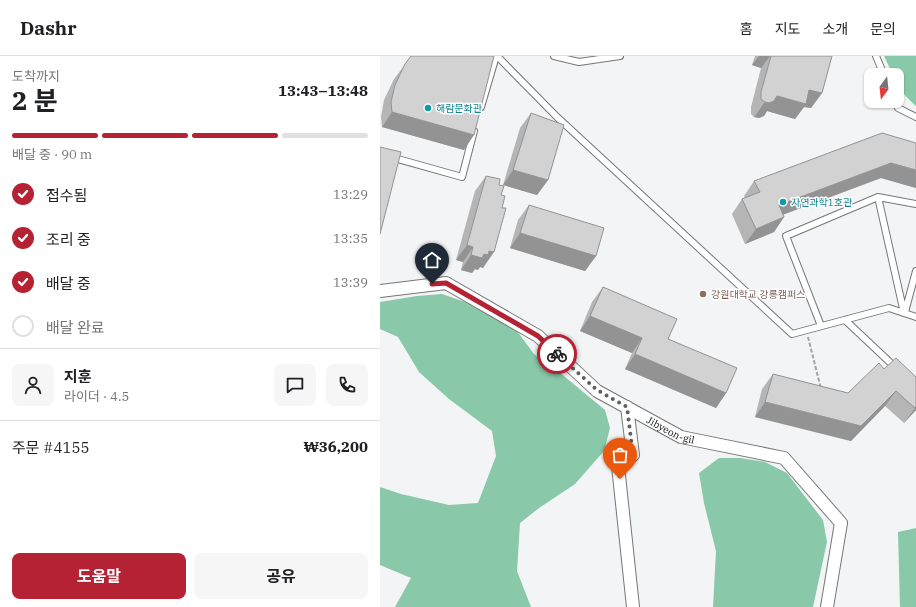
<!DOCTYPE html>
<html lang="ko">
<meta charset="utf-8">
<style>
body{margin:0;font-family:"IBM Plex Serif","Noto Sans KR",serif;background:#f6f6f6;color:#202124;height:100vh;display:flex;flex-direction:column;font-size:15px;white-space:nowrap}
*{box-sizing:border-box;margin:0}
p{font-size:13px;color:#757577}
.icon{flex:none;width:22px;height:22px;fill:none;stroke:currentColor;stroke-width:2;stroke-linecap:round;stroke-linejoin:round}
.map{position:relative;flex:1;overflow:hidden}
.details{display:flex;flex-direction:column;background:#fff;width:380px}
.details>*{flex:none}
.needle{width:26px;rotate:195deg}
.fabs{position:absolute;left:484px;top:12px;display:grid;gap:8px}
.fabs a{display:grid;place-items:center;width:40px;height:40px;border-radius:8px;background:#fff;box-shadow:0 1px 3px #0004;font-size:20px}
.pin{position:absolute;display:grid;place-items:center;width:34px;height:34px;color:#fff;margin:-41px -17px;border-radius:50% 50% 50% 0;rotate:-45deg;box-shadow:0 0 4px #0007}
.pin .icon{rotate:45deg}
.courier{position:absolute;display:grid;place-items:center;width:40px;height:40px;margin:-20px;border:3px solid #b42234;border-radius:50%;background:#fff;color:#222;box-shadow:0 1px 5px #0007}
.overview em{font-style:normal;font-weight:700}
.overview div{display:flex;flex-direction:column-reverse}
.overview{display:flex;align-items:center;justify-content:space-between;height:68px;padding:0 12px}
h1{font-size:26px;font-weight:700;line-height:30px}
.bar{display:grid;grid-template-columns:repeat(4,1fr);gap:6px 4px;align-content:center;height:48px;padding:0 12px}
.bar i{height:5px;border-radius:3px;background:#e0e0e0}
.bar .current{background:#b42234}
.bar p{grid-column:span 4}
.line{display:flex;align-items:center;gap:10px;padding:0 12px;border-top:1px solid #e0e0e0}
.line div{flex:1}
.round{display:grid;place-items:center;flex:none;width:42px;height:42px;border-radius:8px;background:#f6f6f6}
ol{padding:0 12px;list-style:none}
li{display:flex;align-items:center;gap:12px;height:44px}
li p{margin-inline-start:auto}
li .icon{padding:4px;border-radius:50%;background:#b42234;color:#fff;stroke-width:4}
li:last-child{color:#757577}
li i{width:22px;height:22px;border:2px solid #e0e0e0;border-radius:50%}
.primary-button{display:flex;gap:8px;margin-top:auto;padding:8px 12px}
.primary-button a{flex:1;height:46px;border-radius:8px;background:#b42234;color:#fff;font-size:16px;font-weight:700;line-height:46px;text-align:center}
.primary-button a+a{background:#f6f6f6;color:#202124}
header{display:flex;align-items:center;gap:24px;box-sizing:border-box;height:56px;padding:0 20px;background:#fff;border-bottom:1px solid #e0e0e0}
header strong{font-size:19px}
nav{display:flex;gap:22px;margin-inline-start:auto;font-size:14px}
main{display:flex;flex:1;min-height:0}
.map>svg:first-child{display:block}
.forest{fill:#89c8a8}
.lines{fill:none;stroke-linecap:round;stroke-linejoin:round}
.lane-casing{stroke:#767677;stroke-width:8}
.street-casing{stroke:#767677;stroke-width:14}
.path{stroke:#a2a3a3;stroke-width:2;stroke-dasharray:4 2;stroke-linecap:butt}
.lane{stroke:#fff;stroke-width:6}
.street{stroke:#fff;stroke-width:12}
.wall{fill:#b5b5b5}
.shaded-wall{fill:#949393}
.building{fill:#d3d2d2;stroke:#949393}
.done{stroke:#5f6061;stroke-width:4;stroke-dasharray:0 7.2}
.route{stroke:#b42234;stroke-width:5}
.culture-dot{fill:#0f9aa8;stroke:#fff;stroke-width:1.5}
.education-dot{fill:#8d6e63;stroke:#fff;stroke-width:1.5}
.labels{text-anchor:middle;stroke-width:3;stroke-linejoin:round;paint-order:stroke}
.culture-label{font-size:10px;fill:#0d838f;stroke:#fff;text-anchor:start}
.education-label{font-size:10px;fill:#785e54;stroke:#fff;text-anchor:start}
.street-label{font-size:10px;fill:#101111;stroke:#fff}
</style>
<header>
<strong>Dashr</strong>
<nav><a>홈</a><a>지도</a><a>소개</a><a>문의</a></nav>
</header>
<main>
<section class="details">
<div class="overview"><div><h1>2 분</h1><p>도착까지</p></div><em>13:43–13:48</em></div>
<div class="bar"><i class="current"></i><i class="current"></i><i class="current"></i><i></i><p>배달 중 · 90 m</p></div>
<ol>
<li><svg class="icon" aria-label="check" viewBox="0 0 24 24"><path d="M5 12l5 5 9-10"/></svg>접수됨<p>13:29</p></li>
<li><svg class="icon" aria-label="check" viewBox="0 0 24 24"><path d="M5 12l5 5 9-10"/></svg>조리 중<p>13:35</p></li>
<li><svg class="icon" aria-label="check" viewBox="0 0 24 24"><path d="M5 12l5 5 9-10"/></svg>배달 중<p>13:39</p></li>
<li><i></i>배달 완료</li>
</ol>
<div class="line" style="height:72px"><a class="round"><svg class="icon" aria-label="person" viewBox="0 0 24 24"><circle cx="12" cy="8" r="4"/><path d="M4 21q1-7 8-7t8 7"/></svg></a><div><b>지훈</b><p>라이더 · 4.5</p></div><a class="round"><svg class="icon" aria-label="chat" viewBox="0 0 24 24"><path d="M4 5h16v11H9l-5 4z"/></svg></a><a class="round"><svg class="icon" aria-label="phone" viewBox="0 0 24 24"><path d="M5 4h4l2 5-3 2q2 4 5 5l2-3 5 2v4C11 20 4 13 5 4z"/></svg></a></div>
<div class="line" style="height:52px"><div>주문 #4155</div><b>₩36,200</b></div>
<div class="primary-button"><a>도움말</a><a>공유</a></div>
</section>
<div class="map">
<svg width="536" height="551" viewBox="0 0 536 551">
<rect width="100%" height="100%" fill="#f3f4f5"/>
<!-- forest -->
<path class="forest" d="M504 0H536V50C526 40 517 34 517 19H513Z
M62 238 85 246 137 275 154 298 179 316 225 354 230 372 224 395 195 428 159 452 140 467 137 515 151 551H15L31 522 0 509V431L21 438 69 449 98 447 116 400 112 375 69 343 39 316 18 281 0 273V246L37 240Z
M339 402H360L385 406 407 417 443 464 447 486 433 551H333L336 495 324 447 319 417Z
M536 472V551H520L518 476Z"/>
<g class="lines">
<defs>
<path id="lane" d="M117 0 177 61 412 278 509 252 536 261
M174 0 199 6 240 0
M496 0 504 19
M515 45 518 52 536 61
M101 51 116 0
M0 98 82 121 94 75
M498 141 524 257
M525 256 536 215
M465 264 516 312
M441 270 406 180 498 141 536 148"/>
<g id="street">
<path id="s1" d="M0 235 66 227 158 280 217 335 301 381 404 402 461 467 447 551"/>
<path d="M247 351 253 399 238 410 253 551"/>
</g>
</defs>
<!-- lane casing -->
<use href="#lane" class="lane-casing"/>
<!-- street casing -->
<use href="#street" class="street-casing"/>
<!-- path -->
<path class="path" d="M428 281 441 333"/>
<!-- lane -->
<use href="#lane" class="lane"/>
<!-- street -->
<use href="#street" class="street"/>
</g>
<!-- wall -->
<path class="wall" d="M30 0H114L84 94 2 71 1 61 4 44 14 23 30 2Z
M375 0H452L442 37 431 52 424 51 415 63 387 55 384 60 379 62 374 61 371 58V51L381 12 372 9Z
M151 57 168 124 157 139 123 129 140 72Z
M536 87V132L501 122 403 159 404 161 394 176 365 188 352 158 362 143 365 142 364 140 374 125Z
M106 120 119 129 103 212 100 211 98 214 95 213 92 217 81 214 83 206 76 204 95 135Z
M149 149 216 200 205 215 130 192 138 164Z
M223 231 288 283 346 337 336 352 245 313 252 297 200 275 212 246Z
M504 313 536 321V354L524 367 505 350 471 385 375 361 382 333 393 318 468 337Z"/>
<!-- shaded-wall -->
<path class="shaded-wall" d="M379 0H390L381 12 372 9Z
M429 34 442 37 431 52 424 51 415 63 387 55 384 60 379 62 374 61 385 46 397 40Z
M12 56 94 79 84 94 2 71Z
M511 107 536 114V132L501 122 388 164 399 149Z
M133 114 168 124 157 139 123 129Z
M404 161 394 176 365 188 376 173Z
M140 177 216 200 205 215 130 192Z
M87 189 93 191 83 206 76 204Z
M109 195 114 196 103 212 100 211 98 214 95 213 92 217 81 214 91 199 104 198Z
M210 260 262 282 252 297 200 275Z
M255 298 346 337 336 352 245 313Z
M516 335 505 350 471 385 375 361 385 346Z
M536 351V354L524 367 535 352Z"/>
<!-- building -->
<path class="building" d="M31 0H114L94 79 12 56 11 46 15 29 25 8Z
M391 0H452L442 37 429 34 426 48 397 40 394 45 389 47 385 46 381 43V36Z
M151 57 184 69 168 124 133 114Z
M502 77 536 87V114L511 107 399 149 404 161 376 173 362 143 380 136 374 125Z
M0 91 21 96 0 178Z
M106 120 120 123 119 129 124 130 121 139 125 140 122 152H126L114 196 109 195 108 199 104 198 102 202 91 199 93 191 87 189Z
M149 149 224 172 216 200 140 177Z
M223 231 297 263 288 283 357 312 346 337 255 298 262 282 210 260Z
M516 302 536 321V351L535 352 516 335 481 370 385 346 393 318 468 337 499 307 504 313Z"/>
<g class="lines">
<!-- done -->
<path class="done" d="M177 298 217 334 247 351 253 399 238 410 240 423"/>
<!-- route -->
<path class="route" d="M52 228 66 227 158 280 177 298"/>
</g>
<!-- markers -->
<g class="culture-dot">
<circle cx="48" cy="52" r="4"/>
<circle cx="403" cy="146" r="4"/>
</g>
<circle class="education-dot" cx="323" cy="238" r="4"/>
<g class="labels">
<!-- culture labels -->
<g class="culture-label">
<text x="56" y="56">해람문화관</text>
<text x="411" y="150">자연과학1호관</text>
</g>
<!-- education labels -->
<g class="education-label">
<text x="331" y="242">강원대학교 강릉캠퍼스</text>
</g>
<!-- street labels -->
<g class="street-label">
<text dy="4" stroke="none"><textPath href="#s1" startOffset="337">Jibyeon-gil</textPath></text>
</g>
</g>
</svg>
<div class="fabs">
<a><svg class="needle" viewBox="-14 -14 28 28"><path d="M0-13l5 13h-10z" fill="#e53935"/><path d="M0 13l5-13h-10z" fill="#757577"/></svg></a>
</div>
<div class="pin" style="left:240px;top:423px;background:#ea580c"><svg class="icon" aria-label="bag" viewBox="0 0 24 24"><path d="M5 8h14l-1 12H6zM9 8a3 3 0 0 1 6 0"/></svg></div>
<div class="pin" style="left:52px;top:228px;background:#1f2937"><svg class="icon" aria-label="home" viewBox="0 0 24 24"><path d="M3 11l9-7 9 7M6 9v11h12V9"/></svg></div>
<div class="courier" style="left:177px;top:298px"><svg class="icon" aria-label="bike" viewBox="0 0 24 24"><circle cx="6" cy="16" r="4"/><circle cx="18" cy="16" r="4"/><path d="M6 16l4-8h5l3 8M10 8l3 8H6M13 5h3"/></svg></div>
</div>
</main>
